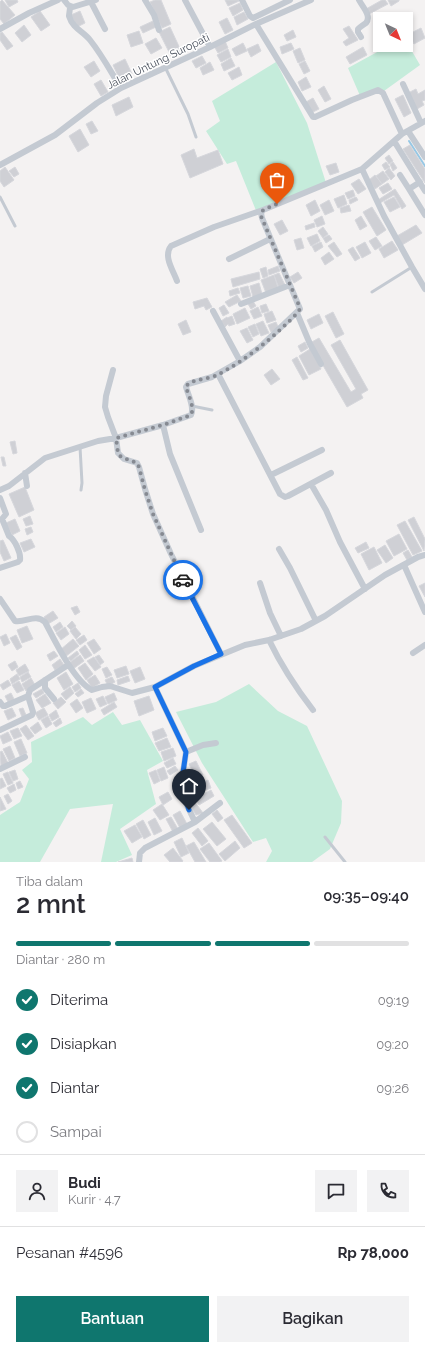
<!DOCTYPE html>
<html lang="id">
<meta charset="utf-8">
<style>
body{margin:0;font-family:Raleway,sans-serif;background:#f2f2f3;color:#2b2b33;height:100vh;display:flex;flex-direction:column;font-size:15px;white-space:nowrap}
*{box-sizing:border-box;margin:0}
p{font-size:13px;color:#7c7c81}
.icon{flex:none;width:22px;height:22px;fill:none;stroke:currentColor;stroke-width:2;stroke-linecap:round;stroke-linejoin:round}
.map{position:relative;height:862px;overflow:hidden}
.details{display:flex;flex-direction:column;background:#fff;flex:1}
.details>*{flex:none}
.needle{width:26px;rotate:137deg}
.fabs{position:absolute;left:373px;top:12px;display:grid;gap:8px}
.fabs a{display:grid;place-items:center;width:40px;height:40px;border-radius:0px;background:#fff;box-shadow:0 2px 6px #0003;font-size:20px}
.pin{position:absolute;display:grid;place-items:center;width:34px;height:34px;color:#fff;margin:-41px -17px;border-radius:50% 50% 50% 0;rotate:-45deg;box-shadow:0 0 4px #0007}
.pin .icon{rotate:45deg}
.courier{position:absolute;display:grid;place-items:center;width:40px;height:40px;margin:-20px;border:3px solid #1a73e8;border-radius:50%;background:#fff;color:#222;box-shadow:0 1px 5px #0007}
.overview em{font-style:normal;font-weight:600}
.overview div{display:flex;flex-direction:column-reverse}
.overview{display:flex;align-items:center;justify-content:space-between;height:68px;padding:0 16px}
h1{font-size:26px;font-weight:600;line-height:30px}
.bar{display:grid;grid-template-columns:repeat(4,1fr);gap:6px 4px;align-content:center;height:48px;padding:0 16px}
.bar i{height:5px;border-radius:3px;background:#e1e1e2}
.bar .active{background:#0f766e}
.bar p{grid-column:span 4}
.line{display:flex;align-items:center;gap:10px;padding:0 16px;border-top:1px solid #e1e1e2}
.line div{flex:1}
.round{display:grid;place-items:center;flex:none;width:42px;height:42px;border-radius:0px;background:#f2f2f3}
ol{padding:0 16px;list-style:none}
li{display:flex;align-items:center;gap:12px;height:44px}
li p{margin-inline-start:auto}
li .icon{padding:4px;border-radius:50%;background:#0f766e;color:#fff;stroke-width:4}
li:last-child{color:#7c7c81}
li i{width:22px;height:22px;border:2px solid #e1e1e2;border-radius:50%}
.cta{display:flex;gap:8px;margin-top:auto;padding:8px 16px}
.cta a{flex:1;height:46px;border-radius:0px;background:#0f766e;color:#fff;font-size:16px;font-weight:600;line-height:46px;text-align:center}
.cta a+a{background:#f2f2f3;color:#2b2b33}
.map>svg:first-child{display:block}
.green{fill:#c5ecdb}
.lines{fill:none;stroke-linecap:round;stroke-linejoin:round}
.stream{stroke:#97c8e5;stroke-width:2}
.building{fill:#cfd0d5;stroke:#d6d7dc}
.service{stroke:#c4cad2;stroke-width:3}
.minor{stroke:#c4cad2;stroke-width:6}
.done{stroke:#868a92;stroke-width:4;stroke-dasharray:0 7.2}
.route{stroke:#1a73e8;stroke-width:5}
.labels{text-anchor:middle;stroke-width:3;stroke-linejoin:round;paint-order:stroke}
.street-label{font-size:11px;fill:#4b525e;stroke:#fff}
</style>
<div class="map">
<svg width="425" height="862" viewBox="0 0 425 862">
<rect width="100%" height="100%" fill="#f4f2f2"/>
<!-- green -->
<path class="green" d="M406 41 420 65 384 91 361 98 348 68 390 45H406Z
M276 62 307 123 327 186 257 213 236 161 227 164 206 131 220 121 212 101Z
M249 684 278 711 307 726 342 801 341 823 330 849 312 862H266L272 851 266 838 253 842 202 763 176 712 216 702Z
M113 712 122 725 140 720 163 761 147 770 156 804 120 829 132 855 116 862H101L113 804 70 809 40 862H0V815L20 802 29 779 22 770 32 762 31 742 83 717 92 725Z"/>
<g class="lines">
<!-- stream -->
<path class="stream" d="M409 141 425 166"/>
</g>
<!-- building -->
<path class="building" d="M2 0 15 15 4 24 0 19V2Z
M5 0H17L18 2 9 7Z
M155 0H161L171 24 162 28 150 2Z
M225 0H239V1L228 6Z
M382 0H385L388 4 369 14 366 9Z
M388 0H399V1L391 6Z
M240 3 243 10 233 16 229 8Z
M40 11 50 25 41 31 31 17Z
M80 11 85 23 77 27 71 15Z
M244 12 248 19 237 25 234 17Z
M227 18 233 30 225 34 219 22Z
M153 21 156 27 143 33 140 27Z
M24 25 31 35 22 42 15 33Z
M349 26 358 40 346 46 343 42 349 38 343 29Z
M170 27 182 53 172 58 159 32Z
M421 28 425 38 414 44 409 34Z
M293 30 296 37 287 41 284 35Z
M139 31 143 43 131 47 127 35Z
M2 32 13 46 7 50 0 40V33Z
M156 38 162 48 151 54 145 44Z
M225 41 228 48 218 53 214 46Z
M243 43 247 51 236 56 232 49Z
M291 43 294 49 282 54 280 47Z
M258 44 261 51 251 57 247 49Z
M363 47 367 55 350 64 346 57Z
M300 48 305 60 298 63 293 51Z
M228 49 231 57 221 62 217 55Z
M202 56 206 63 196 68 192 61Z
M231 58 235 66 224 71 221 64Z
M125 59 132 74 120 80 113 65Z
M94 61 100 71 91 77 84 67Z
M305 61 310 71 304 74 299 64Z
M210 62 214 70 203 75 200 68Z
M239 67 242 75 232 80 228 73Z
M306 77 311 87 302 91 298 82Z
M101 80 108 92 101 96 94 84Z
M324 86 331 99 325 102 318 90Z
M416 89 418 94 425 90V100L422 101 424 105 417 109 408 93Z
M403 95 411 113 404 117 395 99Z
M129 97 133 107 116 116 112 105Z
M313 98 319 109 311 113 306 102Z
M92 121 98 131 91 134 86 124Z
M80 129 89 145 78 152 69 136Z
M410 145 425 169V183L403 149Z
M194 149 197 158 218 150 223 164 190 178 181 155Z
M389 155 393 161 389 164 385 158Z
M386 162 390 167 385 170 382 165Z
M393 162 397 168 393 171 390 164Z
M336 163 339 172 330 175 326 166Z
M5 167 14 180 4 187 0 181V171Z
M15 167 19 174 14 177 9 171Z
M389 168 395 176 391 180 385 172Z
M383 171 389 179 382 184 376 176Z
M375 175 382 184 375 189 369 180Z
M359 179 366 189 358 194 351 184Z
M388 183 392 189 383 194 379 188Z
M395 189 406 206 402 209 394 195 380 203 378 200Z
M353 190 355 196 348 199 345 193Z
M344 195 347 204 338 208 334 199Z
M356 197 358 200 350 204 349 200Z
M394 197 400 207 390 212 384 202Z
M315 200 320 211 311 216 306 205Z
M329 200 334 211 325 215 320 205Z
M349 205 351 211 341 213 340 208Z
M372 207 386 230 377 236 363 212Z
M322 216 325 224 317 227 314 220Z
M361 216 367 226 360 230 355 220Z
M282 220 288 231 280 235 274 224Z
M314 223 315 227 306 230 305 226Z
M416 225 422 233 402 245 397 236Z
M323 227 328 234 323 238 318 231Z
M317 234 320 241 311 246 307 238Z
M329 235 332 239 326 243 323 238Z
M376 237 382 246 375 250 369 241Z
M301 238 304 248 297 250 294 240Z
M392 241 398 250 384 258 379 249Z
M321 242 323 247 315 252 312 246Z
M334 242 342 254 337 257 328 246Z
M365 242 371 253 362 258 356 247Z
M353 247 360 258 355 261 348 250Z
M329 252 334 259 325 265 321 258Z
M278 266 280 271 269 275 268 270Z
M266 267 268 276 263 278 260 269Z
M259 272 260 279 233 287 231 279Z
M298 272 302 278 294 283 290 277Z
M279 273 285 285 279 288 274 275Z
M274 275 278 288 266 293 261 280Z
M259 283 262 294 253 297 250 286Z
M248 286 251 296 243 298 240 288Z
M238 288 240 293 230 296 229 291Z
M237 295 241 301 229 307 225 302Z
M207 298 212 307 206 310 204 306 195 309 193 302Z
M253 301 256 306 251 309 248 304Z
M266 304 269 311 262 313 260 306Z
M224 305 229 313 223 316 219 308Z
M258 307 262 316 254 319 250 311Z
M245 308 250 318 237 324 233 314Z
M272 311 276 320 267 323 264 314Z
M333 312 344 334 336 338 325 316Z
M319 314 323 323 311 329 307 320Z
M232 316 235 324 229 326 228 324 225 327 221 321 227 317V318Z
M186 320 191 332 183 335 178 324Z
M263 321 269 333 261 336 256 324Z
M276 322 279 329 271 332 268 325Z
M255 324 259 334 253 337 248 327Z
M247 328 253 340 247 343 240 331Z
M319 338 351 392 356 389 331 345 340 340 368 390 361 394 363 398 347 407 310 343Z
M305 342 308 348 301 352 298 346Z
M310 349 321 369 309 375 299 356Z
M297 357 308 378 303 380 292 360Z
M272 369 280 379 271 385 264 375Z
M15 441 17 453 13 454 10 442Z
M1 457H4L6 466H3Z
M25 487 34 510 19 517 9 494Z
M30 516 33 524 26 526 23 519Z
M414 517 425 539 424 551 408 520Z
M15 519 20 531 12 535 6 523Z
M405 521 422 551 413 555 397 525Z
M31 527 33 532 27 535 25 529Z
M399 534 407 549 394 556 386 541Z
M31 539 35 547 24 552 20 543Z
M3 540 11 558 4 561 0 552V541Z
M366 542 369 548 358 553 355 548Z
M385 545 393 558 386 563 377 550Z
M374 547 382 563 369 570 361 554Z
M408 550 412 557 407 560 403 553Z
M425 583V597L419 586Z
M77 606 80 612 75 615 71 608Z
M53 611 58 618 48 624 44 617Z
M72 621 76 626 71 630 67 626Z
M60 622 63 627 56 632 53 627Z
M27 626 33 639 22 643 17 630Z
M65 627 69 634 61 640 56 633Z
M75 627 81 634 76 639 70 631Z
M6 634 10 643 4 646 0 637Z
M16 635 22 647 17 650 10 638Z
M84 635 87 640 80 645 76 640Z
M73 639 79 646 65 657 60 650Z
M94 639 101 649 94 654 87 643Z
M85 645 92 655 85 659 79 650Z
M54 651 58 656 50 661 47 655Z
M77 651 79 654 71 661 68 658Z
M80 655 84 661 73 669 69 663Z
M99 655 104 662 100 665 95 657Z
M94 657 101 667 95 671 87 661Z
M60 659 64 665 55 670 52 665Z
M15 661 18 667 12 671 8 665Z
M85 663 93 674 86 680 78 668Z
M25 664 29 671 19 676 16 670Z
M126 666 129 674 117 678 114 670Z
M107 667 112 675 106 678 102 669Z
M140 667 145 679 135 683 130 671Z
M28 672 31 677 22 682 20 677Z
M66 672 73 684 64 690 57 678Z
M17 674 20 679 12 684 10 679Z
M95 675 100 683 92 688 87 680Z
M128 676 130 681 118 685 117 680Z
M112 677 115 682 108 686 105 680Z
M31 678 35 685 26 691 22 684Z
M8 680 11 685 3 690 0 685Z
M19 681 24 690 17 693 12 685Z
M78 683 81 688 75 692 72 687Z
M70 687 74 693 66 700 61 694Z
M42 689 44 693 36 698 33 694Z
M81 689 84 693 78 697 75 694Z
M11 693 15 701 9 704 5 696Z
M114 693 117 700 108 704 105 697Z
M45 694 51 703 42 708 36 700Z
M103 696 107 704 100 707 96 699Z
M149 696 154 710 139 716 134 701Z
M61 697 66 702 58 709 53 703Z
M91 698 96 709 87 713 82 702Z
M77 699 83 708 76 713 70 704Z
M114 702 117 707 104 715 101 710Z
M12 708 16 716 8 720 4 711Z
M23 708 26 715 22 717 19 709Z
M44 708 48 715 39 720 35 713Z
M56 710 59 717 52 721 49 715Z
M48 716 52 724 46 728 41 720Z
M60 718 62 723 56 727 53 723Z
M38 722 42 729 35 734 30 728Z
M26 725 34 736 28 740 20 729Z
M18 728 22 736 14 739 10 731Z
M163 728 167 736 155 741 152 732Z
M8 732 12 740 3 744 0 736Z
M167 738 171 747 159 751 155 743Z
M21 739 27 753 20 756 14 742Z
M10 746 15 758 9 761 3 749Z
M173 748 176 756 164 761 161 752Z
M2 751 8 763 1 766 0 752Z
M173 758 176 764 167 768 164 763Z
M196 761 203 775 196 778 189 764Z
M175 766 178 770 170 775 167 771Z
M164 767 168 778 161 781 157 770Z
M15 770 18 779 13 781 9 772Z
M156 770 160 781 154 784 149 773Z
M8 772 13 783 8 785 3 774Z
M193 775 195 782 184 787 185 779Z
M2 778 6 786 0 789V779Z
M208 780 211 788 190 796 187 788Z
M20 781 23 787 18 789 16 783Z
M14 784 16 790 10 793 7 788Z
M211 790 214 796 199 805 195 799Z
M168 792 172 799 163 805 159 797Z
M8 794 12 801 8 804 4 796Z
M0 797 6 809 0 811Z
M192 798 203 813 196 815 190 805Z
M162 804 169 815 160 820 153 810Z
M217 810 223 818 218 822 212 814Z
M180 811 187 824 180 828 173 815Z
M232 815 252 843 244 848 224 820Z
M171 817 178 829 173 832 166 819Z
M155 818 162 831 154 835 148 822Z
M143 820 151 835 144 839 136 824Z
M212 822 226 839 217 846 203 829Z
M135 825 142 837 132 843 124 831Z
M198 828 208 841 202 846 192 833Z
M182 838 189 853 181 857 174 842Z
M235 841 240 848 225 861 219 854Z
M194 842 206 862H195L186 846Z
M209 843 222 861 220 862H210L200 849Z
M173 848 183 861 182 862H170L164 855Z
M132 858 133 862H118Z"/>
<g class="lines">
<!-- service -->
<path class="service" d="M165 67 188 114 196 137
M0 197 15 226
M372 292 412 267
M192 406 212 410
M80 447 82 483 81 490
M325 837 345 862"/>
<!-- minor -->
<path class="minor" d="M64 0 68 5 73 7 96 0
M145 0 154 15 159 30
M185 0 210 47
M242 0 250 16 253 18 290 0
M359 0C362 6 372 16 366 23 363 25 360 27 358 29V32L361 37
M91 2 105 29
M70 7C70 10 69 14 69 16 73 29 83 31 90 40 102 55 111 72 121 88
M256 24 313 117H315L352 100 378 90 383 93 402 134
M0 29 29 13 58 0
M403 84 421 123
M408 131 425 157
M394 141 425 191
M0 165 55 135 97 103 121 88 210 47 256 24 311 0
M362 169 384 216 412 267 425 289
M400 175 409 189
M420 182 409 189 425 215
M229 259 270 239
M177 281C173 270 163 256 171 246L214 227 263 210
M241 304 290 285
M213 311 240 361
M297 313 310 344 321 364
M113 370 106 396 105 407 108 417 116 438 118 453 124 459 137 463 139 467 145 489 153 514 171 554 221 654
M218 374 280 494 285 497 288 496 331 473
M163 425 170 454 201 530
M25 473 27 486
M271 475 322 450
M311 484 326 510 340 542 365 589
M0 490 9 486 45 458 98 441 116 438 163 425 191 415C195 407 188 395 186 387L188 384 212 377 240 361 260 347 300 309 262 218 261 213 263 210 362 169 402 134 425 121
M0 498 6 514 2 519 9 536C15 540 21 553 20 560L18 562 0 568
M279 549 290 568 316 621
M404 565 425 612
M260 583 270 613 281 636
M0 599 15 621C26 623 35 613 45 622 55 641 74 681 92 690L102 687 110 686 132 693 155 687 194 666 245 645 269 640 301 629 325 616 385 575 418 557 425 555
M269 640C281 665 296 688 313 710
M413 653 425 645
M45 680V688L54 699
M0 702 3 706H5L28 696
M0 730 32 715 33 712 28 696 30 690 68 665
M186 752 203 745 216 743
M0 769 25 757
M195 822 220 803
M139 862 140 853 145 848 195 822 185 801 181 786 186 752 155 687"/>
</g>
<g class="lines">
<!-- done -->
<path class="done" d="M183 580 153 514 145 490 139 467 137 463 121 457 118 453 116 438 163 425 191 415C195 407 188 395 186 387L188 384C196 379 208 379 217 375 245 361 278 334 299 311L300 308 261 216 263 210 277 204"/>
<!-- route -->
<path class="route" d="M183 580 221 654 194 666 155 687 186 752 181 786 189 810"/>
</g>
<g class="labels">
<!-- street labels -->
<g class="street-label">
<text transform="translate(158 61) rotate(-26)" y="4">Jalan Untung Suropati</text>
</g>
</g>
</svg>
<div class="fabs">
<a><svg class="needle" viewBox="-14 -14 28 28"><path d="M0-13l5 13h-10z" fill="#e53935"/><path d="M0 13l5-13h-10z" fill="#7c7c81"/></svg></a>
</div>
<div class="pin" style="left:277px;top:204px;background:#ea580c"><svg class="icon" aria-label="bag" viewBox="0 0 24 24"><path d="M5 8h14l-1 12H6zM9 8a3 3 0 0 1 6 0"/></svg></div>
<div class="pin" style="left:189px;top:810px;background:#1f2937"><svg class="icon" aria-label="home" viewBox="0 0 24 24"><path d="M3 11l9-7 9 7M6 9v11h12V9"/></svg></div>
<div class="courier" style="left:183px;top:580px"><svg class="icon" aria-label="car" viewBox="0 0 24 24"><path d="M5 17H2v-5l4-1 3-4h7l3 4 3 1v5h-3M9 17h6M6 11h13"/><circle cx="7" cy="17" r="2"/><circle cx="17" cy="17" r="2"/></svg></div>
</div>
<section class="details">
<div class="overview"><div><h1>2 mnt</h1><p>Tiba dalam</p></div><em>09:35–09:40</em></div>
<div class="bar"><i class="active"></i><i class="active"></i><i class="active"></i><i></i><p>Diantar · 280 m</p></div>
<ol>
<li><svg class="icon" aria-label="check" viewBox="0 0 24 24"><path d="M5 12l5 5 9-10"/></svg>Diterima<p>09:19</p></li>
<li><svg class="icon" aria-label="check" viewBox="0 0 24 24"><path d="M5 12l5 5 9-10"/></svg>Disiapkan<p>09:20</p></li>
<li><svg class="icon" aria-label="check" viewBox="0 0 24 24"><path d="M5 12l5 5 9-10"/></svg>Diantar<p>09:26</p></li>
<li><i></i>Sampai</li>
</ol>
<div class="line" style="height:72px"><a class="round"><svg class="icon" aria-label="person" viewBox="0 0 24 24"><circle cx="12" cy="8" r="4"/><path d="M4 21q1-7 8-7t8 7"/></svg></a><div><b>Budi</b><p>Kurir · 4.7</p></div><a class="round"><svg class="icon" aria-label="chat" viewBox="0 0 24 24"><path d="M4 5h16v11H9l-5 4z"/></svg></a><a class="round"><svg class="icon" aria-label="phone" viewBox="0 0 24 24"><path d="M5 4h4l2 5-3 2q2 4 5 5l2-3 5 2v4C11 20 4 13 5 4z"/></svg></a></div>
<div class="line" style="height:52px"><div>Pesanan #4596</div><b>Rp 78,000</b></div>
<div class="cta"><a>Bantuan</a><a>Bagikan</a></div>
</section>
